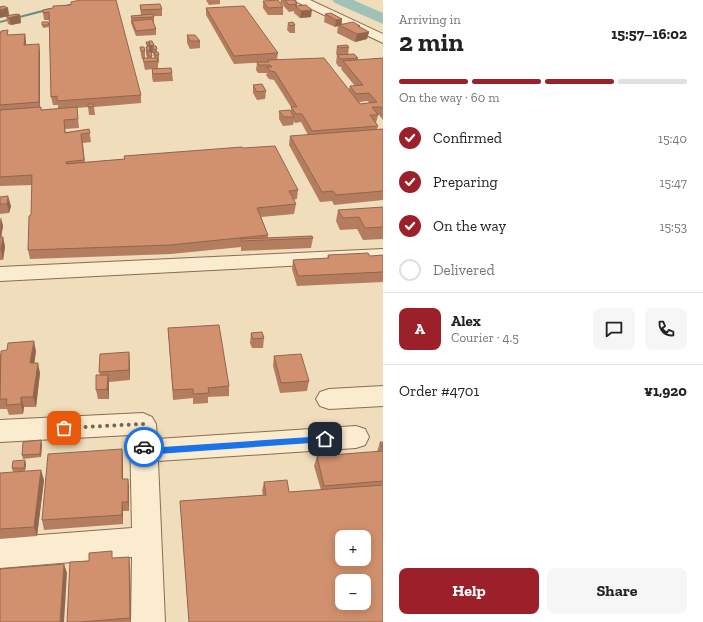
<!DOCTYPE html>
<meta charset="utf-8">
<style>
body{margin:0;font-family:"Zilla Slab",serif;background:#f6f6f6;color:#222;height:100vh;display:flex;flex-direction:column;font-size:15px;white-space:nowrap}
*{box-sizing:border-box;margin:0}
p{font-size:13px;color:#767676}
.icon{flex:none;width:22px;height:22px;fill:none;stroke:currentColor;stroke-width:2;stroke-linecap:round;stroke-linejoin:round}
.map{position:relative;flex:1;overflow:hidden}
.panel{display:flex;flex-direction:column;background:#fff;width:320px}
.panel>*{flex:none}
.fabs{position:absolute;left:335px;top:530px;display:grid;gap:8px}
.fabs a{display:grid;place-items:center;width:36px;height:36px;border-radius:8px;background:#fff;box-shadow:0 2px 10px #0003;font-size:20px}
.pin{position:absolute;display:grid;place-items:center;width:34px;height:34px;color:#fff;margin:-17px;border-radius:8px;box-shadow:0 2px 6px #0006}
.courier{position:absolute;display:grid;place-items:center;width:40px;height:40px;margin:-20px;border:3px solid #1a73e8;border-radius:50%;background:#fff;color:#222;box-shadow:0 1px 5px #0007}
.headline em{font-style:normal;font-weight:700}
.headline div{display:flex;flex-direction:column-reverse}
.headline{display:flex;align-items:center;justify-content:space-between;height:68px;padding:0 16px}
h1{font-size:26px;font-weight:700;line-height:30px}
.bar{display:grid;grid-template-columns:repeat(4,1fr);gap:6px 4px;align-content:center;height:48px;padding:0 16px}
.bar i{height:5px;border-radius:3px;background:#e0e0e0}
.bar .active{background:#9c2029}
.bar p{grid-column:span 4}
.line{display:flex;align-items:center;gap:10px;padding:0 16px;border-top:1px solid #e0e0e0}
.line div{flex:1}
.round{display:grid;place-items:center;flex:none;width:42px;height:42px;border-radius:8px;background:#f6f6f6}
ol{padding:0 16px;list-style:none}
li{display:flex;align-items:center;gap:12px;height:44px}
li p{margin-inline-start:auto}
li .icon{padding:4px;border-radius:50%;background:#9c2029;color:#fff;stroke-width:4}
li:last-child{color:#767676}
li i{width:22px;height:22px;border:2px solid #e0e0e0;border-radius:50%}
.button{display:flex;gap:8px;margin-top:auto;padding:8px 16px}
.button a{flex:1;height:46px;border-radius:8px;background:#9c2029;color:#fff;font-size:16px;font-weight:700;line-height:46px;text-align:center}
.button a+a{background:#f6f6f6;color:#222}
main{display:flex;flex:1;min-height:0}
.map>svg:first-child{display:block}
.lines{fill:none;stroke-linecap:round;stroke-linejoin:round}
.stream{fill:#678f82;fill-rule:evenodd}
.river{fill:#a0c1b5;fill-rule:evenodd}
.minor-casing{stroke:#896d54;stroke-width:2}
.minor{fill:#fbebcf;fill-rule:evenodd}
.wall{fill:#b47d5f;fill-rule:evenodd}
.shaded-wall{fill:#92664d}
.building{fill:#d1916e;stroke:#92664d;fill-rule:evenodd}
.route{fill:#1a73e8}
.done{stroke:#786652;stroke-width:4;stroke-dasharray:0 7.2}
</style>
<main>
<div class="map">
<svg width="383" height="622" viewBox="0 0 383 622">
<rect width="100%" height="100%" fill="#f0ddbb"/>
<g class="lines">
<!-- stream -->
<path class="stream" d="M83 0H87L60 8 59 7Z
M50 8 51 10 0 23V21Z"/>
<!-- river -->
<path class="river" d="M332 0H353L383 13V24L335 3Z"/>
<defs>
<path id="minor" d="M296 0H310L383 34V43L297 2Z
M383 249V261L0 281V267Z
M383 386V406L329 409 320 406 316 399 320 392 329 389Z
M143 413 152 417 156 424 157 439 356 426 365 429 369 437 365 445 356 448 158 461 165 622H131L132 557 0 568V538L132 528 130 435 0 442V420Z"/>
</defs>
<!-- minor casing -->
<use href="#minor" class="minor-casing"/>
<!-- minor -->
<use href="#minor" class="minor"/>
</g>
<!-- wall -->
<path class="wall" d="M206 0H220V4L209 5Z
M281 0H294L297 4V6L311 17 300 18 294 13V11L289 12 280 2Z
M263 1 283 7V15H268L263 8Z
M140 5 162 9V16H154V24L156 29V35L136 36 131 23V16L141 15Z
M8 8 9 16 20 15 21 23 11 25 8 24 6 16Z
M53 8 141 95V103L94 107 95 115H89L88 107 77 108 79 128 65 129 66 132 89 129 91 142 83 143 85 162 124 159V156L243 148 298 190 297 199 293 200 296 204 294 214 261 217 268 235V238H313L311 248 241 251V247L171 254 30 259 28 250 31 215 32 185 0 186V35H9L25 34 26 45 40 52V107L42 110 58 109V105H53L51 97 49 20H44L43 13Z
M206 8 278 53 277 59 349 89 350 86H355L341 69 342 67H339L336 63 337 55 336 54 337 46 349 47 348 55 358 58V60L383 58V120L379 115H378L376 123 378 126 377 129H383V200L334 205 332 201 320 202 289 145 290 136 308 135 301 122 295 123 294 121 293 125 283 126 279 119V111H291V107L274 80 269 79 266 75 267 73H258L256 70 257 62H267L234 64 206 15ZM368 101 369 103 360 104 359 102Z
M325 14 342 19 341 25 360 26V27L369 32 367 39 355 42 337 33 338 26 335 27 324 22Z
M48 22 49 27 43 28 42 25Z
M288 23 295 25V33H290L287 30Z
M187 35 200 41V48L190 49 187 43Z
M146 42H149L157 49V52L159 55V63H158V69L172 73 173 81 153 82 152 77V69L145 70 144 66 143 59H142L141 55 140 47 145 51V58H148H147L146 54V47L147 46ZM152 53H153L154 57 155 58H152Z
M253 85 266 91 265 99 257 100 253 93Z
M0 197 11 206 9 213 0 214Z
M383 207V239L363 240 357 229 340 230 336 221 338 210Z
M0 217 3 226 1 237H3L5 247 3 260H0Z
M328 255 370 256 383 255V282L297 286 292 269 293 260 327 258Z
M168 328 229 386V396L208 397V403L193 404V398L173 400Z
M251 333 264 338 263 348H252L250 343Z
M36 351 34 363 40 373 36 407H24L23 414 9 415 7 409H0V354Z
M274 356 309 381 307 391 280 393 273 366Z
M130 362V380L109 382V399H98L96 390 100 375 99 372Z
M380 442H383V622H189L180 501 263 495 262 491 264 482 289 492 321 490 314 466 317 456 377 452Z
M42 444 41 457 23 459 22 455Z
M123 459V479H128L129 488V511H123V524L44 530 42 520Z
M26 464 25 471 13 472 12 468Z
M0 473 44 480 37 536 0 539Z
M113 558 130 566 131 622H67L89 561Z"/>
<!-- shaded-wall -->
<path class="shaded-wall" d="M8 8 9 16 0 18V10Z
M312 10 311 17 300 18 301 11Z
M20 15 21 23 11 25 9 18Z
M342 19 341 26 339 25 338 26 335 27 336 20Z
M369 32 367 39 355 42 357 34Z
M25 34 26 42V53L24 45Z
M39 44 40 52V110L39 102Z
M154 45V49L152 46 153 53H150V46Z
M8 196 11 206 9 213 7 204Z
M1 217 3 226 1 238 0 236Z
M3 237 5 247 3 260 1 250Z
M34 341 36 351 33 373 30 363Z
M129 352 130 362V380L129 370Z
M38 363 40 373 36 407 33 397Z
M108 375 109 384V399L107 389Z
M21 397 24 407 23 414 21 404Z
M41 440 42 444 41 457 40 454Z
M122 449 123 459V489L122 479Z
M25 460 26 464 25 471 24 468Z
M41 470 44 480 37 536 34 527Z
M128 479 129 488V511L128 502Z
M122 502 123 511V524L122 515Z
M129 557 130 566 131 622 130 618Z
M64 564 67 573 64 622H60Z"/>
<!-- building -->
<path class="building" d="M80 0H116L141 95 57 101V96L51 97 49 12 43 13V10L53 8V6L71 5V2Z
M278 0 283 7 268 8 263 1Z
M285 0H294L297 4 289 5Z
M160 4 162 9 141 10 140 5Z
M306 5 312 10 301 11 295 6Z
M4 6 8 8 0 10V7Z
M244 6 278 53 234 56 206 8Z
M331 13 342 19 336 20 325 14Z
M17 14 20 15 9 18 6 16Z
M153 14 154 17 132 18 131 16Z
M152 19 156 29 136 31 132 21Z
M42 22H48L49 25H42Z
M293 22 295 25 290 26 288 23Z
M353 22 360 26H358L369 32 357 34 339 25Z
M8 30 7 35 25 34 24 45 39 44V102L0 105V35L1 31Z
M187 35H195L200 41H190Z
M149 41H152L154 45 150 46Z
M146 42H149V45H147Z
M347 45 349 47 339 48 337 46Z
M149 46 150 50H147L146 47Z
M152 46H156L157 49 154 50Z
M140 47H144L145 51H141Z
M147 52H151L152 56H149Z
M154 52H158L159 55H155Z
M354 54 358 58 341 59 337 55Z
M143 58H157L158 61 144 62Z
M324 58 360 104 377 102 369 93 356 94 350 86 363 85 343 61 383 58V109L381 107H372L378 115H370L378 126 312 131 302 114H296L291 107H297L275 72 270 71 267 67H272L270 65H259L257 62H269L268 60Z
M171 68 172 73 153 74 152 69Z
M262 84 266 91 257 92 253 85Z
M88 104H93L94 106 88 107Z
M41 107V110L77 107 78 119 64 120 65 133 89 129 90 133 81 134 84 160 66 162V164L125 159 124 156 242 147 243 148 275 146 298 190 289 191 296 204 257 208 268 235 170 245 28 250 29 216 31 215 32 175 0 177V110Z
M290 110 294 117H284L279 111Z
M383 129V191L336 195 333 191 322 192 290 136Z
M8 196 7 204H0V197Z
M383 207V227L365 228 359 217 343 218 338 210Z
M312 236 313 238 242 241 241 239Z
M0 237H3L1 250H0Z
M368 253 370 256 383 255V272L298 276 293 260 329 258 328 255Z
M219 325 229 386 208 388 209 393 193 394V389L173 390 168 328Z
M262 332 264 338 253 339 251 333Z
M34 341 30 363H38L33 397H21V404L6 405 7 399H0L1 351 7 350 8 343Z
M129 352V370L99 372 100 354Z
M301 354 309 381 281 383 274 356Z
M96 375H108L107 389 96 390Z
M41 440 40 454 22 455 23 442Z
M380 442H383V449Z
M122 449V479H128V502H122V515L42 520 48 454Z
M383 451V481L324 486 317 456Z
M25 460 24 468H12L13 461Z
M41 470 34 527 0 529V473Z
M287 480 289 492 383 485V622H189L180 501 266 495 264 482ZM342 537H364V559H342ZM342 581H364V603H342Z
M112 551V558L129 557 130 618 80 622H67L70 562 89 561V553Z
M64 564 60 622H0V569Z"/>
<!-- route -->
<path class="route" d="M325 436 329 439 325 442 144 455 140 451 141 445H147L148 448Z"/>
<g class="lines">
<!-- done -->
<path class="done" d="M64 428 143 424 144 447"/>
</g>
</svg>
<div class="fabs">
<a>+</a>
<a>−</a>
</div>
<div class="pin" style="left:64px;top:428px;background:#ea580c"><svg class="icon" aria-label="bag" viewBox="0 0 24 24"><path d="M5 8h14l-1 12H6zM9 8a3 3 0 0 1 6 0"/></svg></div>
<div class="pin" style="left:325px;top:439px;background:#1f2937"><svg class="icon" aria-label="home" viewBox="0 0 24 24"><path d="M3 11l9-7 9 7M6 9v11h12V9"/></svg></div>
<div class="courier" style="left:144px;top:447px"><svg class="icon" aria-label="car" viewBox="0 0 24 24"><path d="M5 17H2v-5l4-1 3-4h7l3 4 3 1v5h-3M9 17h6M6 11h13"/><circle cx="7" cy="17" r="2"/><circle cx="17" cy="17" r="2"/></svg></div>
</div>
<section class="panel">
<div class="headline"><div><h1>2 min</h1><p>Arriving in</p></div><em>15:57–16:02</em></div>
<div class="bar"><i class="active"></i><i class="active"></i><i class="active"></i><i></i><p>On the way · 60 m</p></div>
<ol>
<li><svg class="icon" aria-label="check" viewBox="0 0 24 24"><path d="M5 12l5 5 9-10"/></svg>Confirmed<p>15:40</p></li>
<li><svg class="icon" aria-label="check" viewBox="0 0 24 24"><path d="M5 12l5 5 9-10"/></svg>Preparing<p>15:47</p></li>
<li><svg class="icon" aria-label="check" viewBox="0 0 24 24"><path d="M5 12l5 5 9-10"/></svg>On the way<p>15:53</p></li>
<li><i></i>Delivered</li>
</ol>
<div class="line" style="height:72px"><b class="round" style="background:#9c2029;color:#fff">A</b><div><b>Alex</b><p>Courier · 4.5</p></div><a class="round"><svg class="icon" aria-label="chat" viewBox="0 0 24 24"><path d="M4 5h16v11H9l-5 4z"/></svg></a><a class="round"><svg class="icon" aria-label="phone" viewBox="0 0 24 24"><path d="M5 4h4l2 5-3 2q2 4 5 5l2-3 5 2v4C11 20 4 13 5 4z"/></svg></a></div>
<div class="line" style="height:52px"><div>Order #4701</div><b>¥1,920</b></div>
<div class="button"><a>Help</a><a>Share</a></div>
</section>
</main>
